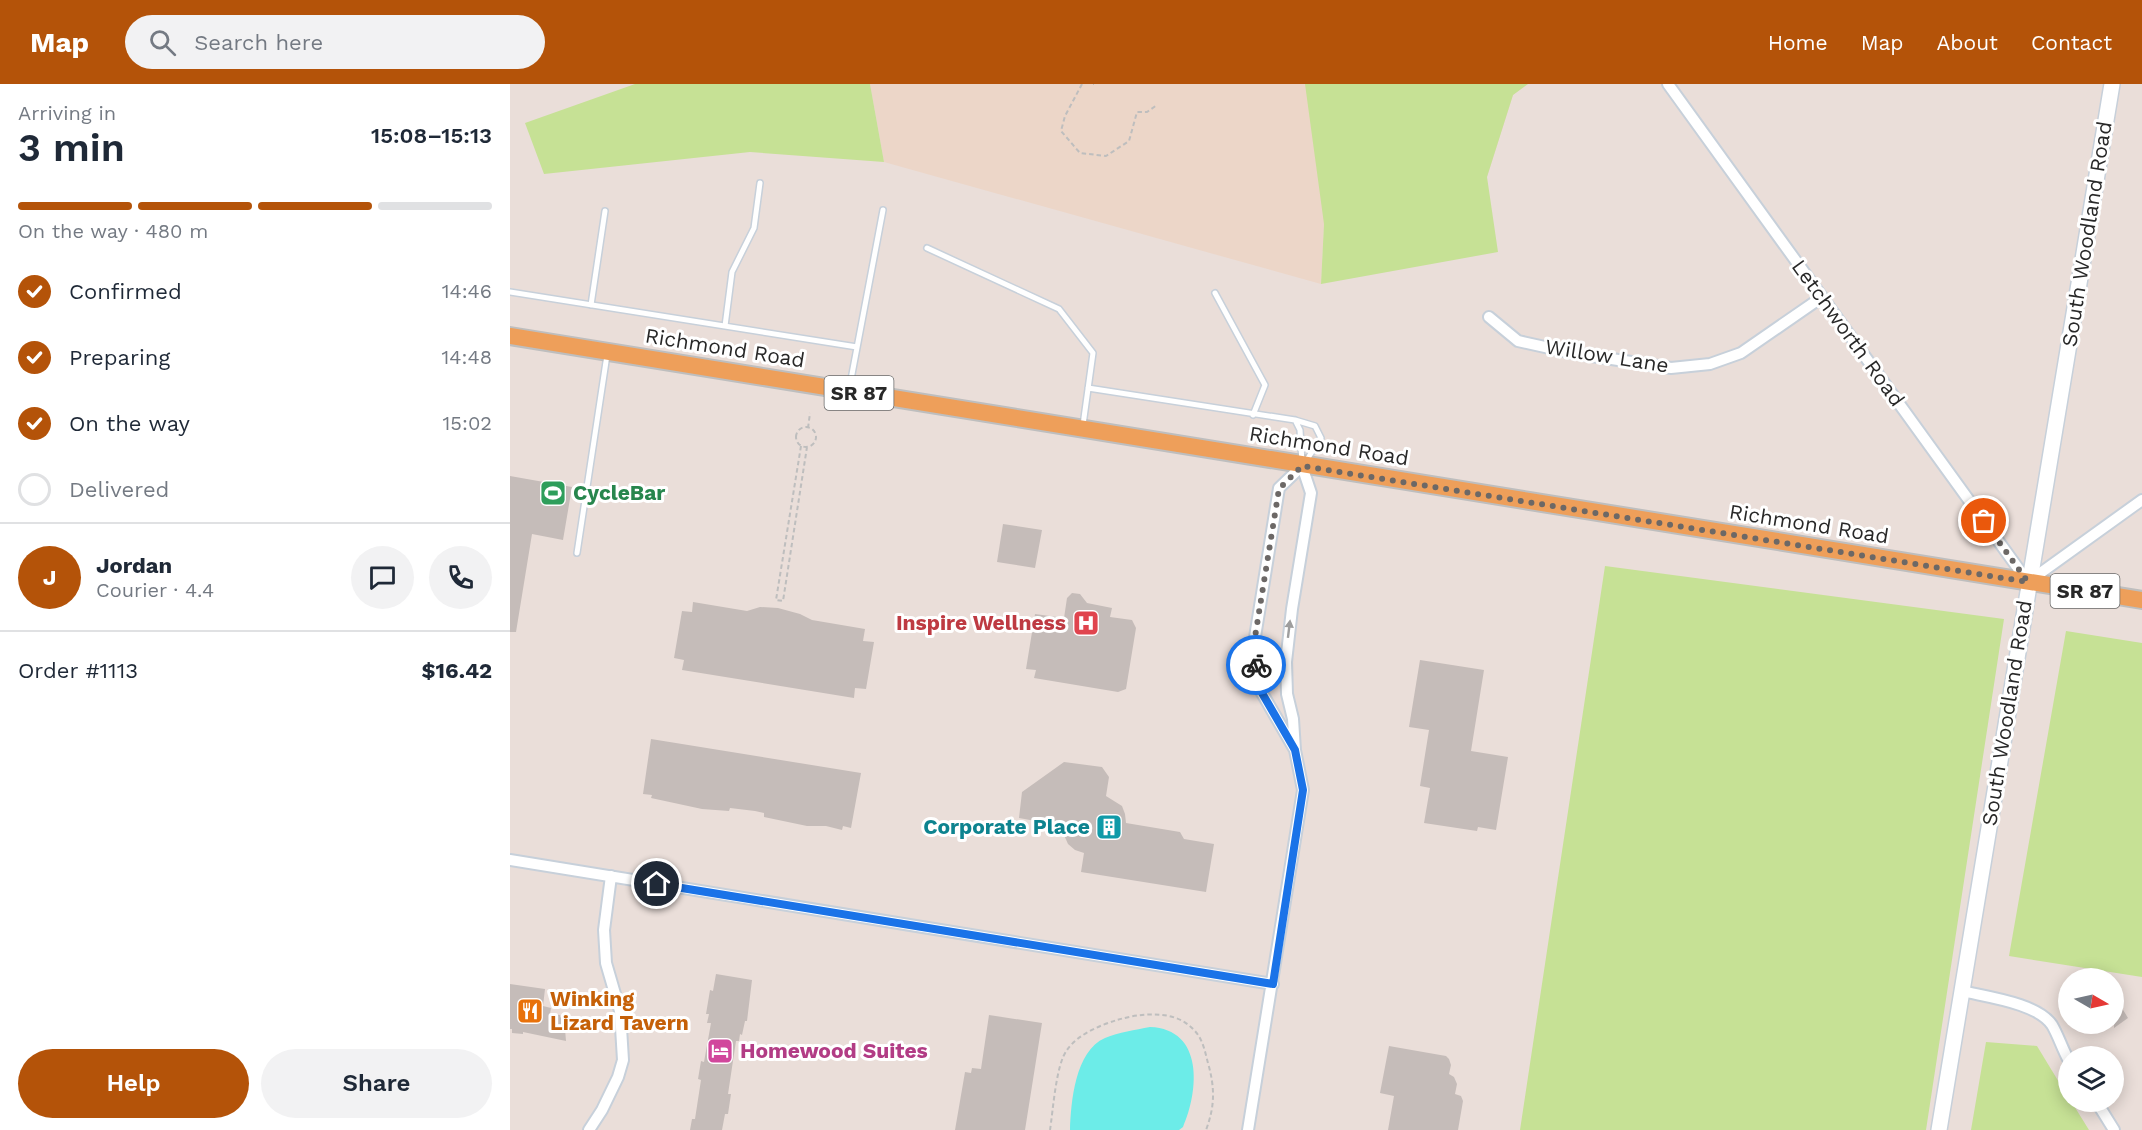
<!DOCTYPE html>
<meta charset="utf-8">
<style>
body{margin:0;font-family:"Work Sans",sans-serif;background:#f2f2f3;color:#1f2937;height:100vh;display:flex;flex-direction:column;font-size:22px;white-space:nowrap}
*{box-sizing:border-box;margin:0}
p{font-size:20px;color:#747a83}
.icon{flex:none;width:33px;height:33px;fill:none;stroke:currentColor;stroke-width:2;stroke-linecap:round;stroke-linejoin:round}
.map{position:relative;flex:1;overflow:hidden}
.drawer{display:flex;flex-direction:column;background:#fff;width:510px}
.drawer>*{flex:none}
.needle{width:39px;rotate:99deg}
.fabs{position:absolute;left:1548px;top:884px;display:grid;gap:12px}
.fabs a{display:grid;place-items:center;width:66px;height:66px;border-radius:50%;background:#fff;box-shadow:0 3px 15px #0003;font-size:30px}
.pin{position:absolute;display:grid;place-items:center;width:51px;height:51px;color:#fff;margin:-26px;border:3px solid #fff;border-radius:50%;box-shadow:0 2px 6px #0007}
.courier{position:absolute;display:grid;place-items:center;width:60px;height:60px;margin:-30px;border:4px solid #1a73e8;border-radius:50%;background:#fff;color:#222;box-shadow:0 2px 8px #0007}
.headline em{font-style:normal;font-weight:600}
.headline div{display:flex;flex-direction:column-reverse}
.headline{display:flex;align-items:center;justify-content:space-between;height:102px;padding:0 18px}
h1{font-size:39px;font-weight:600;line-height:45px}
.bar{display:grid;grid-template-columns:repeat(4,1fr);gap:9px 6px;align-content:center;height:72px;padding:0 18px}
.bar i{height:8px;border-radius:4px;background:#e0e1e3}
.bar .on{background:#b45309}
.bar p{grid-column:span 4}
.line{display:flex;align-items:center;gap:15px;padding:0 18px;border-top:2px solid #e0e1e3}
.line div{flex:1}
.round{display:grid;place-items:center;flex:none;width:63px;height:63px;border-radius:32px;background:#f2f2f3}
ol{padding:0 18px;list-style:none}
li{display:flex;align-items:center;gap:18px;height:66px}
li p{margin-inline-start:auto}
li .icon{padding:6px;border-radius:50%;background:#b45309;color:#fff;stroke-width:4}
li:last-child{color:#747a83}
li i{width:33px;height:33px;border:3px solid #e0e1e3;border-radius:50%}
.cta{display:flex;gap:12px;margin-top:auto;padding:12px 18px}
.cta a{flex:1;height:69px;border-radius:36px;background:#b45309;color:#fff;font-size:24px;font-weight:600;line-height:69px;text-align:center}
.cta a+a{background:#f2f2f3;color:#1f2937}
header{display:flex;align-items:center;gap:36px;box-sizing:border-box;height:84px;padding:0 30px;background:#b45309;color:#fff}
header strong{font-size:28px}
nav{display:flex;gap:33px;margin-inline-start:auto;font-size:21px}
.search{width:420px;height:54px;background:#f2f2f3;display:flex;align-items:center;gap:15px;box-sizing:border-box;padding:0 21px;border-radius:33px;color:#747a83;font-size:22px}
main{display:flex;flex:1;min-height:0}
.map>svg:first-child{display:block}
.education{fill:#ecd6c8}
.green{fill:#c6e195}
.water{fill:#6cece8}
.building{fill:#c5bcb9}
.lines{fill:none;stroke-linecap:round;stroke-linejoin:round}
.lane-casing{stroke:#c7d0da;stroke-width:8}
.street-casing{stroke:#c7d0da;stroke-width:14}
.secondary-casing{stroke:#c7d0da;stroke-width:18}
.primary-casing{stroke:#bebebe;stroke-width:20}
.path{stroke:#bebebe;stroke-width:2;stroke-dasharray:4.5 3;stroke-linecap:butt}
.lane{stroke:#fff;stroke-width:5}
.street{stroke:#fff;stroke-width:10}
.secondary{stroke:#fff;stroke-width:15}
.primary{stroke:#ee9f5a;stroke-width:16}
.oneway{fill:#9e9e9e}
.done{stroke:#6c6866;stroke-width:6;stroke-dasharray:0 10.8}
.route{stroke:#1a73e8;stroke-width:8}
.labels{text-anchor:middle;stroke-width:6;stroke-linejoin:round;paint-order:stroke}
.shield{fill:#fff;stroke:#686868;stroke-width:1.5}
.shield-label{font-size:20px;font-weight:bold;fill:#282828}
.street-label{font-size:21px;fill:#282828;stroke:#fff}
.leisure-label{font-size:21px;font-weight:bold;fill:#27864d;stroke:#fff;text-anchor:start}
.health-label{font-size:21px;font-weight:bold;fill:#be3a42;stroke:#fff;text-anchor:end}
.culture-label{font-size:21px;font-weight:bold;fill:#0d838f;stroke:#fff;text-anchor:end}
.food-label{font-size:21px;font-weight:bold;fill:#c56008;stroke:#fff;text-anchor:start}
.hotel-label{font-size:21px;font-weight:bold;fill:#b23c85;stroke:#fff;text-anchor:start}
</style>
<header>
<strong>Map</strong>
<div class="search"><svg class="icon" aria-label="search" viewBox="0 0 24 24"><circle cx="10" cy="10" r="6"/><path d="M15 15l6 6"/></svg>Search here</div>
<nav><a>Home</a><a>Map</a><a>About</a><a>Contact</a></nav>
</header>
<main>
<section class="drawer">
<div class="headline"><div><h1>3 min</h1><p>Arriving in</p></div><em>15:08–15:13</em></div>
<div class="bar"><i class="on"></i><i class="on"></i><i class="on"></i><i></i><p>On the way · 480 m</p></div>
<ol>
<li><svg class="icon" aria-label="check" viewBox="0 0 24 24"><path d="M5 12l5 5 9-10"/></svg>Confirmed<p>14:46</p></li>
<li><svg class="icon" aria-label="check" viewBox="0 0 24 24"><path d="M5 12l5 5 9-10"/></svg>Preparing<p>14:48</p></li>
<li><svg class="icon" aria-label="check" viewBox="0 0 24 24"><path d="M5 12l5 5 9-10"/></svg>On the way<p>15:02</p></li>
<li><i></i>Delivered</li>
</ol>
<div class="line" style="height:108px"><b class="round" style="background:#b45309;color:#fff">J</b><div><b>Jordan</b><p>Courier · 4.4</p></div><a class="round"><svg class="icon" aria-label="chat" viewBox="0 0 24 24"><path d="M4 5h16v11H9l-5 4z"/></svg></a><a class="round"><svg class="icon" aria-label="phone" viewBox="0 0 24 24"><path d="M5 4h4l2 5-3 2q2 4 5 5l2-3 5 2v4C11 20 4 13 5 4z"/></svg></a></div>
<div class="line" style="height:78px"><div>Order #1113</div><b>$16.42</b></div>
<div class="cta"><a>Help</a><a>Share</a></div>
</section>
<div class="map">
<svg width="1632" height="1046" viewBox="0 0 1632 1046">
<rect width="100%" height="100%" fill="#eaded9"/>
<!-- education -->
<path class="education" d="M360 0H1016L1003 11 977 93 814 140 811 200 374 78Z"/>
<!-- green -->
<path class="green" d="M125 0H360L374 78 240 68 34 90 15 39Z
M795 0H1018L1003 11 977 93 988 168 811 200 814 140Z
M1095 482 1494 535 1416 1046H1010Z
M1556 547 1632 559V893L1499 872Z
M1476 958 1527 962 1558 1013V1017H1561L1579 1046H1461Z"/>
<!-- water -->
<path class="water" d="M640 943C694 945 689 1007 673 1043L669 1046H560C561 1018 565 967 595 954 609 948 625 946 640 943Z"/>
<!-- building -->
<path class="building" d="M0 392 62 403 53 456 22 450 6 548H0Z
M493 440 532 446 525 484 487 478Z
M562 509 570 510 577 519 602 524 600 533 622 536 626 544 616 605 608 608 524 594 526 586 516 585 525 530 554 534 557 514Z
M183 518 237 527 250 523 268 524 290 530 302 536 355 545 353 557 364 558 356 605 345 604 344 614 172 586 174 576 164 574 172 527 182 528Z
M910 576 974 586 961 667 998 673 986 746 968 743 967 747 914 739 920 704 910 702 919 646 899 643Z
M141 655 351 689 341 744 333 742 332 746 316 742H297L254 733V729L245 727 220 724 219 727 192 725 141 714 142 711 133 710Z
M554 678 592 683 599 693 596 712 612 722 615 730 616 739 670 748 674 755 704 760 696 808 571 788 574 769 565 766 558 760 554 751 553 742 509 734 512 708Z
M206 890 242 896 237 937H235L232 951 230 950 229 957H226L218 1010H221L218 1030H215L212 1046H180L182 1035H185L191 996 188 995 191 977 194 978 201 939H197L199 930H196L200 906 203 907Z
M0 900 35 905 33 922 41 924 40 930 50 931 55 945 56 957 13 948V950L2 949V945H0Z
M1604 911 1618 934 1604 944Z
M479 931 532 939 515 1046H445L455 988 461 989 462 984 471 985Z
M879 962 936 972 939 975 941 981 939 990 944 993 947 1000 945 1010 951 1012 953 1017 948 1046H878L884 1012 870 1009Z"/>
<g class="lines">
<defs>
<path id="lane" d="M417 164 549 225 583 269 573 341
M0 208 347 263
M705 209 755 301 743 331
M81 221 95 127
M215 242 222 188 244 144 250 99
M578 304 785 336 805 342 811 354 796 377
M339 306 373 126
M785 336 790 346 792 378
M67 469 97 271"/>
<path id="street" d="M1158 0 1518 498 1632 416
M979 233 1008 257 1062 269 1161 284 1200 280 1231 269 1312 213
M0 776 763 900
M1452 907C1477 913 1527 919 1542 941 1548 951 1552 964 1558 975
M1586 1017 1604 1046
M79 1046 92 1026 108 993 113 976 110 927 96 879 94 846 101 792
M738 1046 793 706 785 666 783 635 777 610 776 578 782 525 801 409 792 382 769 404 745 553 746 585 752 609 785 666"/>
<path id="secondary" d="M1429 1046 1602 0"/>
<path id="primary" d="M0 252 1632 516"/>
</defs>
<!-- lane casing -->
<use href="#lane" class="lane-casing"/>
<!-- street casing -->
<use href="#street" class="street-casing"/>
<!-- secondary casing -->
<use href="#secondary" class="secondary-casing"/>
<!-- primary casing -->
<use href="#primary" class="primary-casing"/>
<!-- path -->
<path class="path" d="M572 0 555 32 551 47 570 69 596 72 619 57 627 28H637L647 21
M583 0H584
M286 353a10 10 0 1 1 20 0a10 10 0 1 1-20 0Z
M298 344 300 329
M291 362 266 516 273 517 297 363
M540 1046C543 1027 546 980 557 966 567 951 590 941 607 936 631 929 665 925 684 946 693 955 695 968 698 979 705 1004 705 1022 696 1046"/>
<!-- lane -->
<use href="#lane" class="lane"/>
<!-- street -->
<use href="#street" class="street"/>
<!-- secondary -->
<use href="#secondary" class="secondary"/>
<!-- primary -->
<use href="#primary" class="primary"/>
</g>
<!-- one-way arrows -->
<defs><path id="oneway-solid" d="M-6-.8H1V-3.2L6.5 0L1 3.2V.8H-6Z" transform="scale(1.5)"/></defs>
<use class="oneway" href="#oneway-solid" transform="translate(779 545) rotate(-83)"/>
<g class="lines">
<!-- done -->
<path class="done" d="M746 581 745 553 769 405 792 382 1518 498 1474 437"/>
<!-- route -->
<path class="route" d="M147 800 763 900 793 706 785 666 752 609 746 581"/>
</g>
<!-- icons -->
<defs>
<symbol id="stadium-square" viewBox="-11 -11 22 22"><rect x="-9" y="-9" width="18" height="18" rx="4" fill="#2e9e5b" stroke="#fff"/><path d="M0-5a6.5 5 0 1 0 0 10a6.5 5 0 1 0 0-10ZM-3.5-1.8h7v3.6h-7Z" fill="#fff"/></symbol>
<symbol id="hospital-square" viewBox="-11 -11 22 22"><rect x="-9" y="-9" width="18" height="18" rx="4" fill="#e0444e" stroke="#fff"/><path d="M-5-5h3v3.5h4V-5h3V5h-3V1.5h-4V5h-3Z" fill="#fff"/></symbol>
<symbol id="building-square" viewBox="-11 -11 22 22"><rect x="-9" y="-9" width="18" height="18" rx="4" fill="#0f9aa8" stroke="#fff"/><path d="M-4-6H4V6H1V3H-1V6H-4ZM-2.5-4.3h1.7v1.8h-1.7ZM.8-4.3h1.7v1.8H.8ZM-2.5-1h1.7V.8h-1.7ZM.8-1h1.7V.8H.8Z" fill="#fff"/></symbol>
<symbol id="restaurant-square" viewBox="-11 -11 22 22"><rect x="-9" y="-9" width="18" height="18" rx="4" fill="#e8710a" stroke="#fff"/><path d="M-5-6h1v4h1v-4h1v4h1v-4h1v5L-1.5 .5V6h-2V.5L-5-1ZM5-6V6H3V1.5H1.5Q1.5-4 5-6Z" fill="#fff"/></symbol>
<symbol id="hotel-square" viewBox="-11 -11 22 22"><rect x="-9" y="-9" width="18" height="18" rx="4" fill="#d1479c" stroke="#fff"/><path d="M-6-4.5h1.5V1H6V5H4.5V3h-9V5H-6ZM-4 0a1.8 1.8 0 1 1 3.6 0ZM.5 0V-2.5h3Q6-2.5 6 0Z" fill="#fff"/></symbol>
</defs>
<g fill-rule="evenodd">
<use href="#stadium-square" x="28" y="394" width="30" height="30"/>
<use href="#hospital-square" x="561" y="524" width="30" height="30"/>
<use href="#building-square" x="584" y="728" width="30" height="30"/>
<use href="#restaurant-square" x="5" y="912" width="30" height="30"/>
<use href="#hotel-square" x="195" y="952" width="30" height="30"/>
</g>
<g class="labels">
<!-- shield labels -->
<g class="shield">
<rect x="314.5" y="292" width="69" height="34" rx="4.5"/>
<rect x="1540.5" y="490" width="69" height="34" rx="4.5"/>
</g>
<g class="shield-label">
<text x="349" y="316">SR 87</text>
<text x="1575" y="514">SR 87</text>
</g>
<!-- street labels -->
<g class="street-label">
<text transform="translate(1577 150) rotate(-81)" y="7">South Woodland Road</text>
<text transform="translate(1338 249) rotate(54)" y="7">Letchworth Road</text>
<text transform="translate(215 264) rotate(9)" y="7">Richmond Road</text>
<text transform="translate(1097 272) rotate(9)" y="7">Willow Lane</text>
<text transform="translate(819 362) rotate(9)" y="7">Richmond Road</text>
<text transform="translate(1299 440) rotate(9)" y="7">Richmond Road</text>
<text transform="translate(1497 629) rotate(-81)" y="7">South Woodland Road</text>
</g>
<!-- leisure labels -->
<g class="leisure-label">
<text x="63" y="416">CycleBar</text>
</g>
<!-- health labels -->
<g class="health-label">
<text x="556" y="546">Inspire Wellness</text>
</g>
<!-- culture labels -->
<g class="culture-label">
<text x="580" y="750">Corporate Place</text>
</g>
<!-- food labels -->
<g class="food-label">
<text x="40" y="922">Winking<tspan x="40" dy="24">Lizard Tavern</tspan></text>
</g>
<!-- hotel labels -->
<g class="hotel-label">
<text x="230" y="974">Homewood Suites</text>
</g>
</g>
</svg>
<div class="fabs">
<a><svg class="needle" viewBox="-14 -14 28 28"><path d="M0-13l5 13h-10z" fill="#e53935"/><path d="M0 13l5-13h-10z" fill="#747a83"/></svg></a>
<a><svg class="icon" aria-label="layers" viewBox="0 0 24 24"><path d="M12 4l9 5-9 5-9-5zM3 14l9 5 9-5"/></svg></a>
</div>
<div class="pin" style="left:1474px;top:437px;background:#ea580c"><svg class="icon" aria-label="bag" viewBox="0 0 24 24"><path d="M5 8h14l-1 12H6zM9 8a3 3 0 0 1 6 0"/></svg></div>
<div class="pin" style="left:147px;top:800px;background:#1f2937"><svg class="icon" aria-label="home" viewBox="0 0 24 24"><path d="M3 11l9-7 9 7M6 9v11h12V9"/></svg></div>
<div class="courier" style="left:746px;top:581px"><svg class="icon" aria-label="bike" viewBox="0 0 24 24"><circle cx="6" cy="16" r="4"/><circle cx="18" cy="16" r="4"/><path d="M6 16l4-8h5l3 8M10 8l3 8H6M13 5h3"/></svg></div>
</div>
</main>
